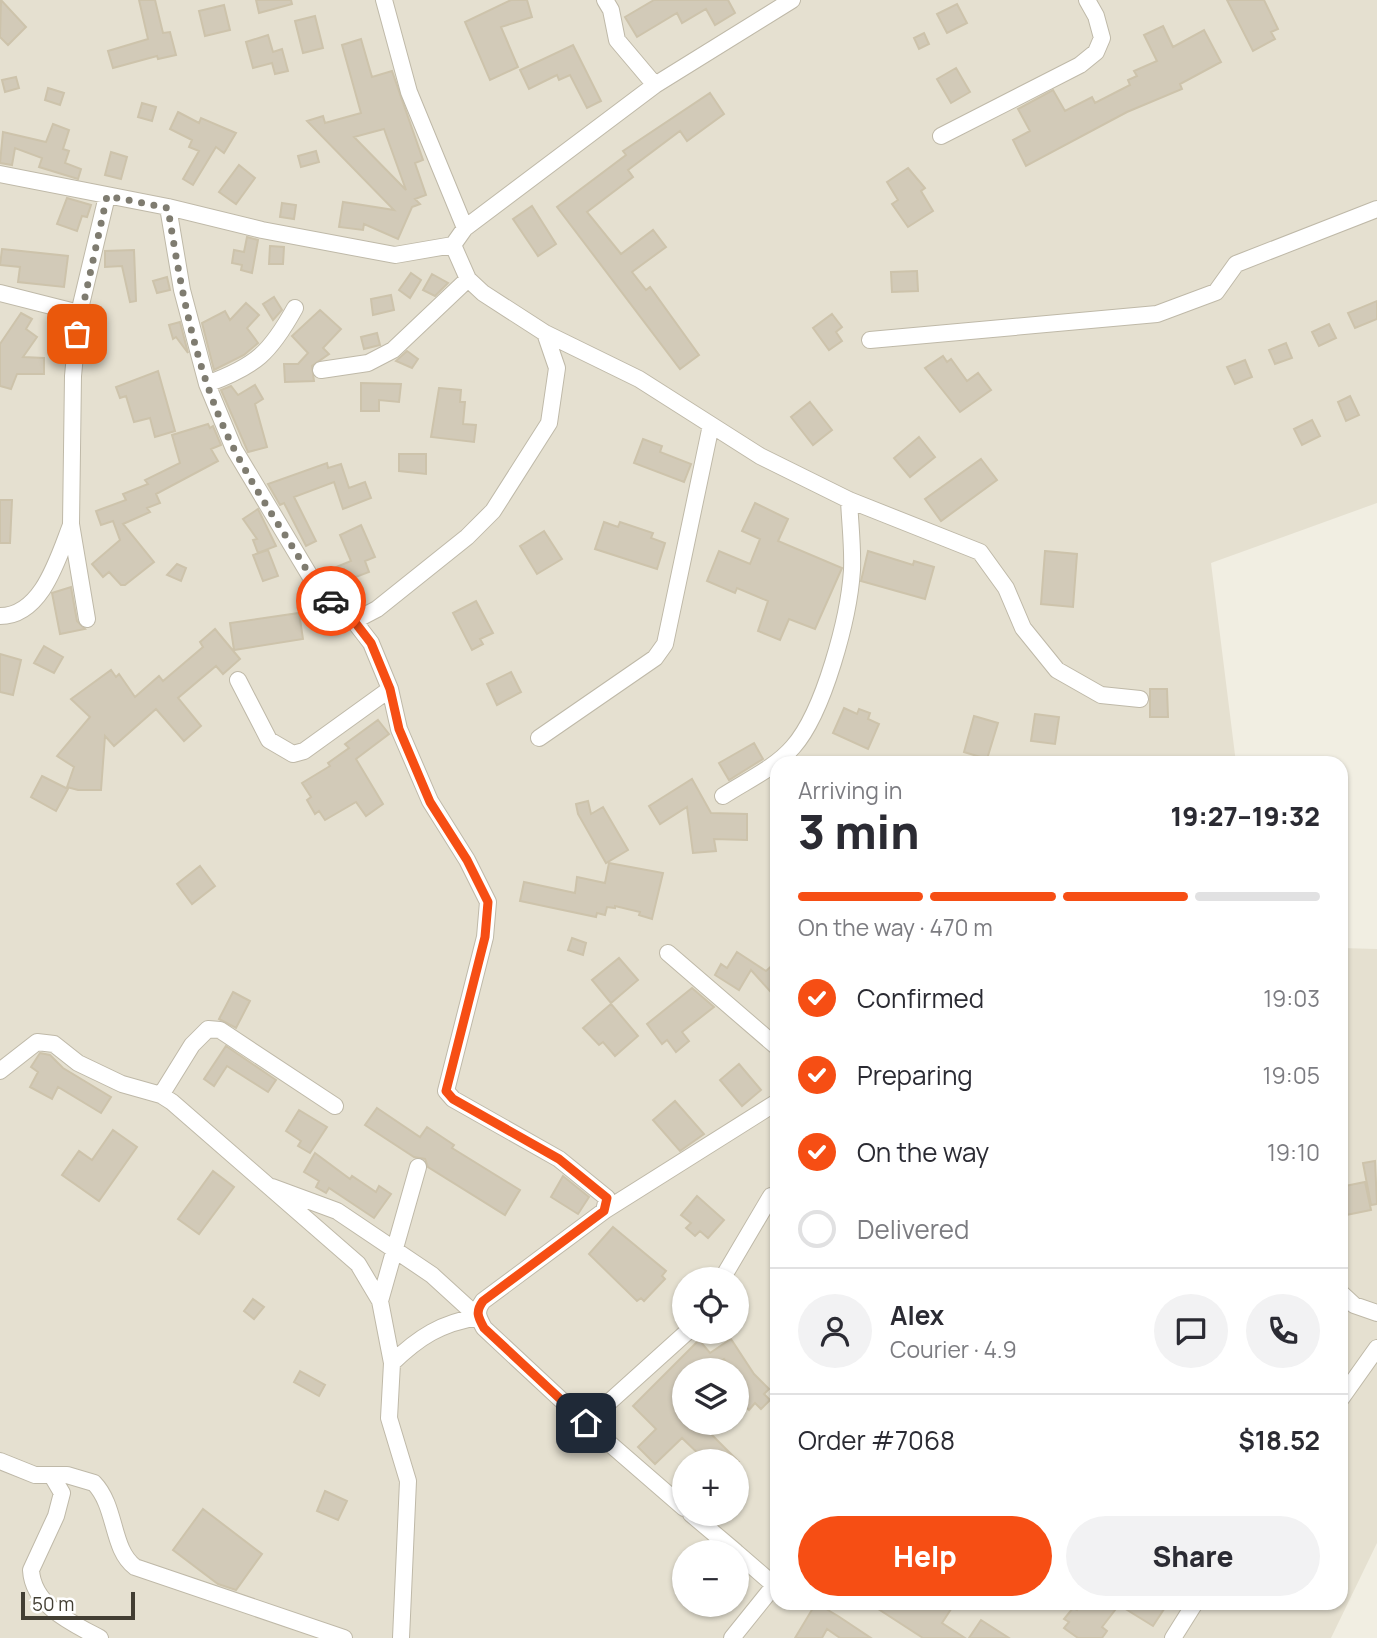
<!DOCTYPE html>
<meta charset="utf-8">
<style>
body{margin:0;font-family:Manrope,sans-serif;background:#f2f2f3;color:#2b2b33;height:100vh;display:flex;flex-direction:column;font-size:26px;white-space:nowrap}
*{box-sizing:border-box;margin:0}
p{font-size:23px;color:#7c7c81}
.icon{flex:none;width:38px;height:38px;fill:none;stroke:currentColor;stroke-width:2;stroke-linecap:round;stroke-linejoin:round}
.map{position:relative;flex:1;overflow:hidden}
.details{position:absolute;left:770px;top:756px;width:578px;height:854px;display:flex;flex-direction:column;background:#fff;border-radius:21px;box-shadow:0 2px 5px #0004}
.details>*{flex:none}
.tools{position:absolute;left:672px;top:1267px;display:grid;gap:14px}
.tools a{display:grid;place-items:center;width:77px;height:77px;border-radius:50%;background:#fff;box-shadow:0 2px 5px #0004;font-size:35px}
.scale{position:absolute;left:21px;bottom:18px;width:114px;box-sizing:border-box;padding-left:7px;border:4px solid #423e33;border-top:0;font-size:19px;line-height:24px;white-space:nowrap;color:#423e33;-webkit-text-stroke:5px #fff;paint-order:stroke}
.pin{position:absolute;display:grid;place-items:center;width:60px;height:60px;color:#fff;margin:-30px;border-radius:14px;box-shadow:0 4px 10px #0006}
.courier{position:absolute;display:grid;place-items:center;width:70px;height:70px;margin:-35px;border:5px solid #f64e14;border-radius:50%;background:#fff;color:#222;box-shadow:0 2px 9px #0007}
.overview em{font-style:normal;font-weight:800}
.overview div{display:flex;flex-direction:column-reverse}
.overview{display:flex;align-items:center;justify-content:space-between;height:119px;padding:0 28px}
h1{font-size:46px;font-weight:800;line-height:52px}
.bar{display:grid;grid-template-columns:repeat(4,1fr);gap:10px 7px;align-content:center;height:84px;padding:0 28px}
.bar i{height:9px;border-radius:5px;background:#e1e1e2}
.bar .selected{background:#f64e14}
.bar p{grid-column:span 4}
.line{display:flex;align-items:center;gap:18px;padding:0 28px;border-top:2px solid #e1e1e2}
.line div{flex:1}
.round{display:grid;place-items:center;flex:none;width:74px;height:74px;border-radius:37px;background:#f2f2f3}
ol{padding:0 28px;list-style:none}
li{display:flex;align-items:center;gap:21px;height:77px}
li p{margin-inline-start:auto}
li .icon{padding:7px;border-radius:50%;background:#f64e14;color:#fff;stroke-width:4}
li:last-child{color:#7c7c81}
li i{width:38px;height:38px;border:4px solid #e1e1e2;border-radius:50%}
.button{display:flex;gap:14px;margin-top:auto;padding:14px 28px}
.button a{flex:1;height:80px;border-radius:42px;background:#f64e14;color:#fff;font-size:28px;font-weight:800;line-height:80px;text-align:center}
.button a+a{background:#f2f2f3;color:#2b2b33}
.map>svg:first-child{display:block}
.residential{fill:#e5e0d0;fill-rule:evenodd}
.building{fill:#d2cab8;stroke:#cdc3ab;stroke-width:2;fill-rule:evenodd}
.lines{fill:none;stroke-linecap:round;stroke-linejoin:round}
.minor-casing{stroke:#bfb9a8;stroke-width:18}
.minor{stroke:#fff;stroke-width:16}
.done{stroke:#7f7c70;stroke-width:7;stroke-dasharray:0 12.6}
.route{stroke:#f64e14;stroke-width:9}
</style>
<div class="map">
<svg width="1377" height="1638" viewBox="0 0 1377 1638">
<rect width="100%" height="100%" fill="#f1eee2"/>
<!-- residential -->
<path class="residential" d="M0 0H1377V503L1211 563 1236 763H777V1603H1340L1341 948 1377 949V1543L1331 1638H0ZM684 1279H737V1332H684ZM684 1370H737V1423H684ZM684 1461H737V1514H684ZM684 1552H737V1605H684Z"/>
<!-- building -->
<path class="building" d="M1 0 26 27 8 45 0 37Z
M139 0H155L163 33 170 32 176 55 158 59 157 56 113 68 108 51 148 39Z
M256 0H291L292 4 259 13Z
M511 0H527L532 17 501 27 518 67 490 80 465 22Z
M654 0H728L735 13 715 25 706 9 682 23 677 13 637 37 625 17Z
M1227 0H1264L1278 29 1271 32 1275 39 1253 51Z
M957 4 967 23 947 33 937 14Z
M224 5 230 30 205 36 199 11Z
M315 16 323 48 303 53 295 21Z
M1163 26 1173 47 1204 30 1221 62 1180 84 1182 89 1127 112 1026 166 1013 140 1030 131 1018 109 1053 90 1065 111 1092 97 1095 103 1130 85 1128 80 1137 76 1134 71 1157 61 1144 35Z
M924 33 929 44 919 49 914 38Z
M268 35 273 52 282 49 288 71 275 74 272 63 253 68 246 42Z
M361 39 372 77 392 71 423 160 415 163 426 195 415 199 420 204 412 207 398 239 364 224 363 230 339 227 343 202 394 210 307 121 323 116 325 123 361 113 342 45ZM384 129 406 190 354 137Z
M573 45 601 101 587 108 570 75 559 80 557 75 529 89 520 70Z
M956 68 970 92 951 103 937 79Z
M16 77 19 88 5 92 2 80Z
M48 88 64 93 60 105 45 100Z
M710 93 724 114 687 141 680 131 628 170 633 177 587 212 621 254 653 230 666 247 632 272 646 290 650 287 699 355 680 369 557 207 626 155 623 151Z
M142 103 156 107 152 121 138 117Z
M178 112 199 123 201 118 236 133 224 153 216 147 193 185 183 179 199 151 189 147 192 140 170 129Z
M53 124 69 130 63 149 69 151 65 163 81 169 78 179 39 167 42 158 15 148 12 165 0 163 3 132 46 142Z
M316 151 319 162 301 167 298 156Z
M111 152 127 157 121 179 105 175Z
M239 165 255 178 236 204 219 192Z
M908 168 925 188 921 191 933 211 908 227 892 204 898 200 887 182Z
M67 198 91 205 87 217 82 216 77 231 57 224Z
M282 203 296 205 294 219 280 217Z
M532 206 556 244 538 256 513 219Z
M247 237 258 240 252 273 241 270 242 265 232 263 234 250 244 252Z
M270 246 284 247 283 264H269Z
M2 249 68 256 64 287 18 282 20 267 0 265Z
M134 250 136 301 130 302 122 266 105 267V251Z
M917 271 918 291 892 292 891 272Z
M411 273 421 280 410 298 399 290Z
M432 274 448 283 435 296 423 290Z
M167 277 170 290 157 293 153 281Z
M391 295 394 310 373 315 371 299Z
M274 297 282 310 273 320 263 304Z
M1377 301V319L1355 328 1348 313Z
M246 303 259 315 247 328 258 343 244 355 214 370 202 323 225 311 230 320Z
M320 310 341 329 323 348 329 354 312 366 314 381 285 382 284 364H298L308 353 292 336Z
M21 313 32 319 26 329 37 337 23 357 44 358V374H17L11 389 0 386V344Z
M832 314 842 327 836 332 842 341 829 350 813 328Z
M180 322 188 353 176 337 173 339 169 325Z
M1329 324 1336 338 1319 346 1312 332Z
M377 333 380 345 364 349 361 337Z
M1286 343 1292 358 1275 364 1269 350Z
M407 351 418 359 412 368 396 361Z
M943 356 947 362 951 359 967 381 978 373 991 390 960 412 925 368Z
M1245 360 1252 377 1235 384 1227 367Z
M158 371 175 431 155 437 150 418 134 422 126 396 120 398 116 387Z
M361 383 401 384 399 402 379 400V411H361Z
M255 385 263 399 255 404 267 447 248 452 221 390 231 386 238 395Z
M439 388 461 390 460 402H465L463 424 476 425 474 442 431 437Z
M1350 396 1359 415 1346 421 1338 402Z
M810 402 832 430 813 445 791 417Z
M1312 420 1320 436 1302 445 1294 429Z
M208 424 210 428 213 426 221 445 211 449 218 461 156 494 160 503 147 508 150 512 123 524 154 562 125 585H121L109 572 103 577 92 564 120 540 113 521 101 525 96 511 126 500 123 494 148 484 145 480 180 463 172 435Z
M919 437 935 457 910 477 894 458Z
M643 439 662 446 660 452 691 464 684 482 634 463Z
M399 454H426V474L399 471Z
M981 459 997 480 941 521 925 499Z
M327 463 328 468 341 464 349 488 365 482 371 498 343 509 334 482 294 497 316 541 306 546 284 503 280 505 268 484Z
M0 500H12L10 543H0Z
M755 503 788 519 778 541 842 568 815 629 789 619 780 640 758 631 768 601 737 588 735 593 707 581 719 551 750 564 760 539 742 531Z
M258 509 276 546 258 553 253 540 257 539 243 519Z
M604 522 618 527 620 522 653 533 651 538 665 543 657 569 595 549Z
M361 525 375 557 365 561 369 572 335 585 329 570 351 561 340 535Z
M544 531 562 559 537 574 520 546Z
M268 550 278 576 263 581 253 555Z
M868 551 913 565 914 561 934 567 925 599 861 581Z
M1045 551 1077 554 1073 607 1041 604Z
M177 564 186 568 181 581 167 575Z
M71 587 77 621 85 629 60 634 52 593Z
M476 601 493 633 480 639 483 644 472 650 453 613Z
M299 613 303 639 234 650 230 623Z
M215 629 240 659 223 674 216 666 178 698 201 726 184 741 156 709 114 746 105 736 101 790H78L67 787 74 767 57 756 90 717 71 699 111 670 116 677 119 674 135 697 159 676 163 681 203 647 200 642Z
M44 646 63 657 54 673 34 663Z
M0 654 21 660 13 695 0 692Z
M511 672 521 692 497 705 487 684Z
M1150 689H1167L1168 717H1150Z
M844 708 857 714 859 709 870 713 868 719 879 724 868 749 833 733Z
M1035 714 1059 717 1055 744 1031 741Z
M974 716 998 723 987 759 964 752Z
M378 720 389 734 356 759 383 804 366 816 356 802 325 820 319 811 315 814 307 800 311 797 302 783 330 766 328 763 349 748 345 744Z
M754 743 763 759 729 780 719 763Z
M42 776 68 789 56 811 31 797Z
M692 779 711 813 747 814V840L714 839 716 851 693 853 687 807 660 824 649 806Z
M588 801 591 814 603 807 628 850 606 863 578 814 576 804Z
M609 863 663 873 652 919 639 915 640 912 615 906V908L607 907 605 915 597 913 596 917 520 901 524 882 575 893 577 877 605 883Z
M200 866 215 886 192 904 177 884Z
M572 938 586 943 583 955 568 950Z
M737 952 766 971 777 961V999L751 970 739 990 715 975 721 964 727 968Z
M619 958 638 980 611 1003 592 980Z
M692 988 714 1007 682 1032 689 1041 676 1052 667 1040 662 1044 647 1024Z
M233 992 250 1001 236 1028 219 1019Z
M611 1004 638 1036 615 1056 603 1042 599 1045 583 1028Z
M226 1046 276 1080 268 1092 227 1066 214 1086 204 1079Z
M40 1053 50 1055 63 1068 111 1097 101 1113 58 1087 52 1099 30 1087 38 1072 31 1067Z
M739 1064 761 1090 742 1106 720 1080Z
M675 1101 704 1134 680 1151 653 1120Z
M377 1108 420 1137 427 1127 454 1145 452 1148 520 1190 505 1215 428 1167 425 1159 414 1157 365 1125Z
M299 1110 327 1127 310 1153 298 1146 301 1141 286 1131Z
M113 1130 137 1147 99 1201 62 1175 79 1151 92 1160Z
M315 1153 350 1179 352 1176 376 1192 379 1186 391 1194 374 1218 329 1188 326 1193 316 1187 319 1181 304 1172Z
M1375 1161 1377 1204 1371 1205 1363 1163Z
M213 1171 234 1187 199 1234 178 1219Z
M563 1176 589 1197 578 1214 551 1197Z
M1365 1182 1371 1210 1346 1215 1340 1187Z
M697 1196 724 1220 708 1238 700 1231 695 1236 686 1228 691 1223 681 1215Z
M613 1227 666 1271 662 1276 665 1279 644 1301 641 1298 637 1301 589 1254Z
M253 1299 264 1307 254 1319 244 1311Z
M731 1339 754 1374 769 1389 764 1394 770 1400 761 1409 755 1403 749 1410 737 1399V1370H731L724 1359 712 1370H684V1423H700L738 1461H706L682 1438 655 1464 638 1447 656 1429 633 1406 699 1340 710 1353Z
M300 1371 325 1385 319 1396 294 1382Z
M325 1491 347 1501 338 1520 317 1511Z
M203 1509 262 1554 236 1590 218 1584 173 1550Z
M816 1603 838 1616 871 1638H840L827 1629 822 1638H795Z
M869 1603H955L942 1623 965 1638H923Z
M1082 1603H1168L1153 1626 1119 1605 1102 1627 1107 1631 1102 1638H1078L1064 1628 1069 1622 1064 1619 1073 1608 1077 1610Z
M981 1620 1009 1638H969Z"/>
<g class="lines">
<defs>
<path id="minor" d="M384 0 409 92 465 228
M605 0 611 10 617 40 655 85
M941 136 1080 65 1096 52 1102 38 1096 16 1087 0
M0 174 168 207 262 230 395 255 453 245 465 228 655 85 792 0
M168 207 182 290 207 384 234 449 319 591 354 621 371 643 390 689 399 729 430 801 467 860 488 902 485 937 446 1091 453 1099 559 1159 607 1198 604 1211 483 1301C475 1312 478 1317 484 1328L586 1423 684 1508
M0 293 79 313
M545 333 639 379 760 456 849 500 980 552 1006 588 1023 628 1057 670 1101 695 1140 699
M870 340 1157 314 1216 292 1236 264 1377 209
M321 370 368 363 393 350 468 279
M207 384C256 366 270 353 295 308
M0 616C42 616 58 558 71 525
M87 619 71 524 73 376 79 313 107 196
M354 621 377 609 467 537 493 511 549 423 557 368 545 333 483 293 468 279 453 245
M238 680 269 740 293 754 304 751 390 689
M539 738 655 658 665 644 711 425
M723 796C746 781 775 768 793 747 824 712 849 617 852 570 853 547 850 523 849 500
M668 953 777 1047
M0 1071 37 1042 54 1044 78 1063 122 1084 161 1095 172 1102 358 1264 380 1301 392 1363 389 1418 408 1481 401 1638
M161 1095 192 1045 208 1029 220 1030 335 1106
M272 1187 337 1211 432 1275 478 1317
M604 1211 777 1102
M722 1279 771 1196
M1340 1292 1354 1305 1377 1313
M380 1301 418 1167
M392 1363C419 1337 441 1323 478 1317
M1340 1400 1377 1348
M586 1423 687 1332
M0 1461 35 1475H67L94 1483C117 1507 111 1549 135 1567L344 1638
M52 1476 62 1493 56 1516 31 1570C33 1606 72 1623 100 1638
M691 1514 736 1552
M737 1553 774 1585
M732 1638 777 1582
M1173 1638 1195 1603"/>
</defs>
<!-- minor casing -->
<use href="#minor" class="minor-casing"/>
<!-- minor -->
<use href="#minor" class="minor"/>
</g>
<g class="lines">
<!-- done -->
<path class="done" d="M77 334 107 196 168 208C181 290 196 374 234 449 259 498 292 543 319 591L331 601"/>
<!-- route -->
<path class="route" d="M331 601 354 621 371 643 390 689 399 729 430 802 467 860 488 902 485 937 446 1091 453 1099 559 1159 607 1198 604 1211 483 1301C475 1312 478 1317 484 1328L586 1423"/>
</g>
</svg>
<div class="tools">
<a><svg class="icon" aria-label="locate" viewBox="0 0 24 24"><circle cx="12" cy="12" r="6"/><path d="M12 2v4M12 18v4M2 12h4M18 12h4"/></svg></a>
<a><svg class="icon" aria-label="layers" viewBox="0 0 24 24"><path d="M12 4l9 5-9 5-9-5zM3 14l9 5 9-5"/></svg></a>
<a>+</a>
<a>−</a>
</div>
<div class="scale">50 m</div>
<div class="pin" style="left:77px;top:334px;background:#ea580c"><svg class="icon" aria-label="bag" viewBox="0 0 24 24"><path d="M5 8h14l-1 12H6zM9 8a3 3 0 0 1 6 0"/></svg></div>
<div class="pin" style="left:586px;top:1423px;background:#1f2937"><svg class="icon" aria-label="home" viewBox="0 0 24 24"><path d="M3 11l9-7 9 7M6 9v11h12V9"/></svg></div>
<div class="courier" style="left:331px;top:601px"><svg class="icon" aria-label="car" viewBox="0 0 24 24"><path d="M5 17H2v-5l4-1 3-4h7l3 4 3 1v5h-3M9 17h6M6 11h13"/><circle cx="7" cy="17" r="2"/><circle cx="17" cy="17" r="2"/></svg></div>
<section class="details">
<div class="overview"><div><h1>3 min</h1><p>Arriving in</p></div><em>19:27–19:32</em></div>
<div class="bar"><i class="selected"></i><i class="selected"></i><i class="selected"></i><i></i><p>On the way · 470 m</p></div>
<ol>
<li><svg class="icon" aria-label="check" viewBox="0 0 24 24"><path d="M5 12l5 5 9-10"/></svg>Confirmed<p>19:03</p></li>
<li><svg class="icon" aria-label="check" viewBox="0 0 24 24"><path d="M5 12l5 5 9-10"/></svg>Preparing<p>19:05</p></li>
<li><svg class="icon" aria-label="check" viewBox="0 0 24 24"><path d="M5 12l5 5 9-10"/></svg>On the way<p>19:10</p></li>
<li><i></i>Delivered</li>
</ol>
<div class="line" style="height:126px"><a class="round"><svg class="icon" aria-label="person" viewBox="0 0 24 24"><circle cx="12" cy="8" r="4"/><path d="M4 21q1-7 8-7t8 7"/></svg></a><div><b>Alex</b><p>Courier · 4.9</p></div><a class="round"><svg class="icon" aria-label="chat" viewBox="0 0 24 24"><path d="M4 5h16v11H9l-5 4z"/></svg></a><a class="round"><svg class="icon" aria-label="phone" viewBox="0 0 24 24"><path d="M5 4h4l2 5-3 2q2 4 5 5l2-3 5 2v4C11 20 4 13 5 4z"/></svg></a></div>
<div class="line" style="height:91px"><div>Order #7068</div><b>$18.52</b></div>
<div class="button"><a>Help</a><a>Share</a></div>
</section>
</div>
